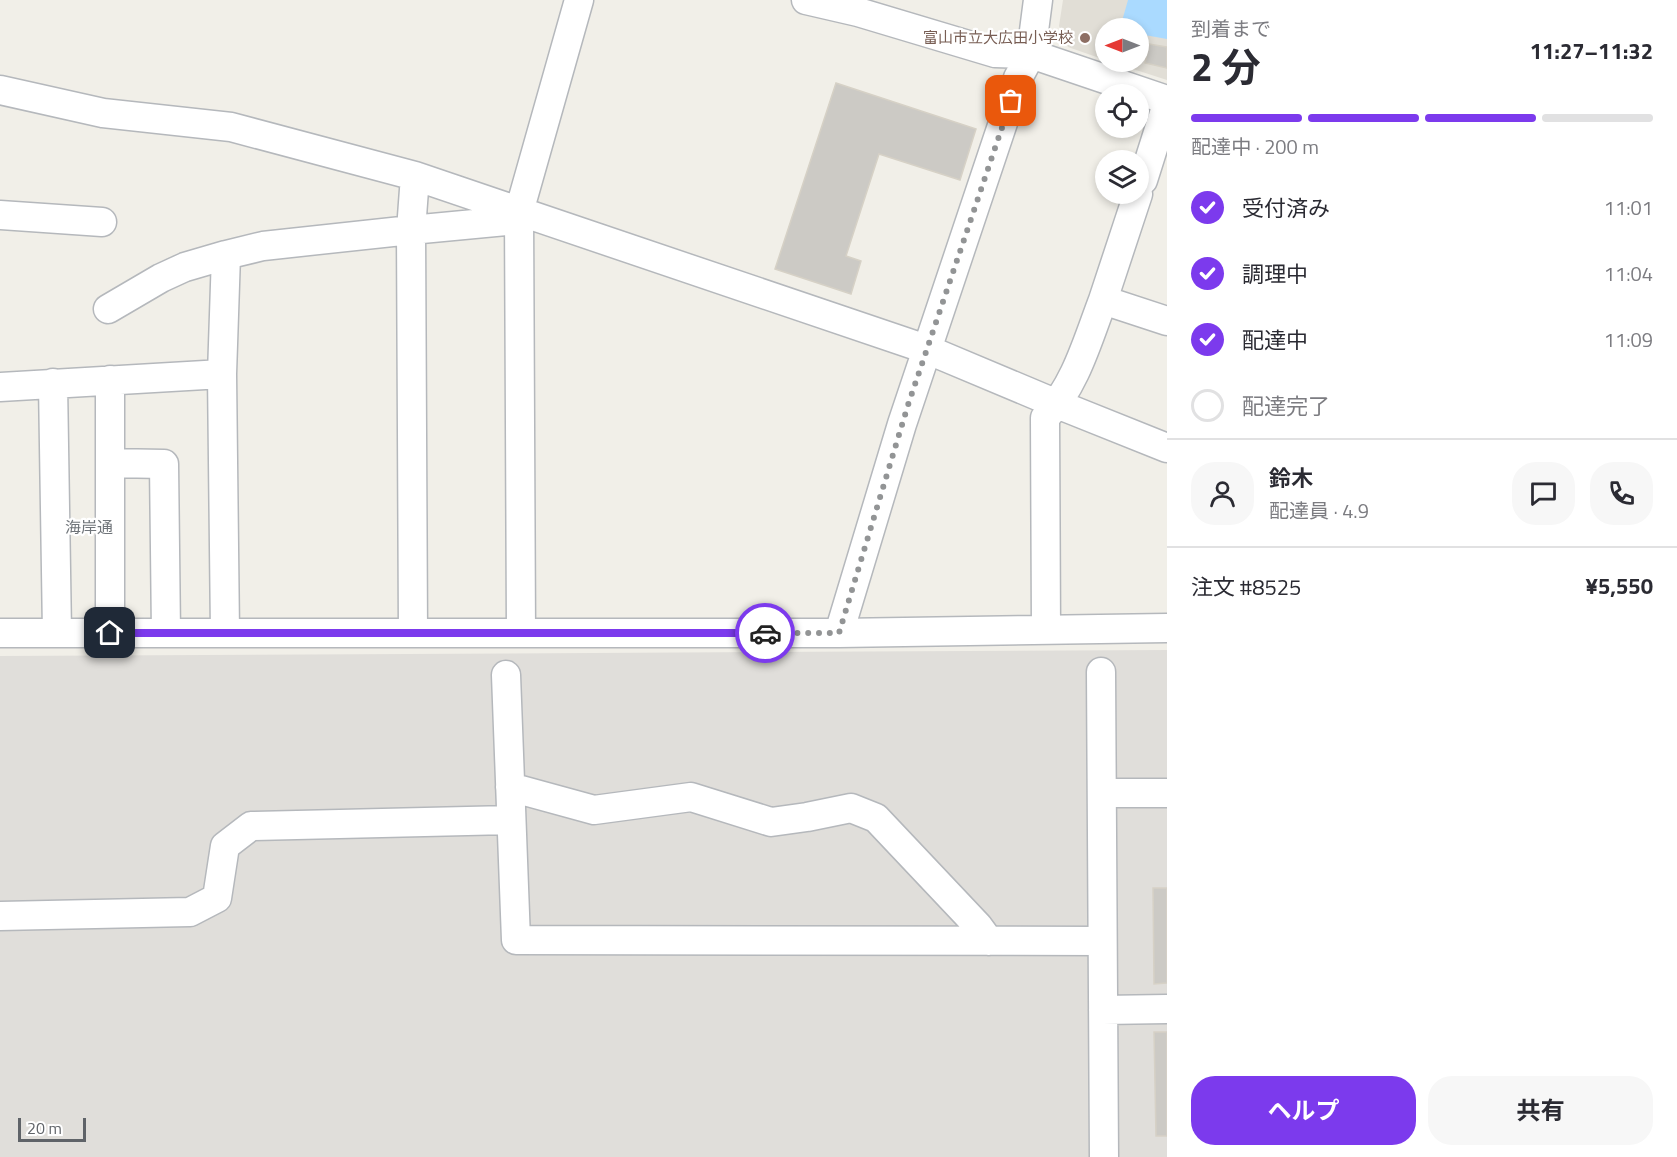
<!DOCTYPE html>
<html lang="ja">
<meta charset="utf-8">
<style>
body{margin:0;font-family:"Titillium Web","Noto Sans JP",sans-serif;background:#f7f7f7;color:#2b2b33;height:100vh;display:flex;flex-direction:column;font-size:22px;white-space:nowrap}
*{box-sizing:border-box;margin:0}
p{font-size:20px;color:#7c7c81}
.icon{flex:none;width:33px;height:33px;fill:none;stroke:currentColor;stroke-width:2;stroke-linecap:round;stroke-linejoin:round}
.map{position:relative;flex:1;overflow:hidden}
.side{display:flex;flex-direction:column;background:#fff;width:510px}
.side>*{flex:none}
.needle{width:39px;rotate:270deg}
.tools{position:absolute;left:1095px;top:18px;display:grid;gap:12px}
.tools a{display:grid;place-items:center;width:54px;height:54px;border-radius:50%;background:#fff;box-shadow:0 3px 9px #0003;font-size:30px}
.scale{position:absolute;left:18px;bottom:15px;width:68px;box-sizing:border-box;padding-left:6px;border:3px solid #5f6368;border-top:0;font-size:16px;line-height:21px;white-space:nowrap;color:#5f6368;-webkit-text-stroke:4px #fff;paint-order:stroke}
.pin{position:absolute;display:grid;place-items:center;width:51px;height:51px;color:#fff;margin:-26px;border-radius:12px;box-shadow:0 3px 9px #0006}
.courier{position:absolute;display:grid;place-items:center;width:60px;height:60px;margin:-30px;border:4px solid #7c3aed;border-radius:50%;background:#fff;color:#222;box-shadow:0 2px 8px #0007}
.overview em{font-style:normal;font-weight:700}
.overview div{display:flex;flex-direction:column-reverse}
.overview{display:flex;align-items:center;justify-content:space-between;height:102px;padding:0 24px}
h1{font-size:39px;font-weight:700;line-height:45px}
.bar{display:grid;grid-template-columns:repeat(4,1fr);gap:9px 6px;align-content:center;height:72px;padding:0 24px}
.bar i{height:8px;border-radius:4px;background:#e1e1e2}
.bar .active{background:#7c3aed}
.bar p{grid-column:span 4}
.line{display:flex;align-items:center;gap:15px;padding:0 24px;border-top:2px solid #e1e1e2}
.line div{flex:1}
.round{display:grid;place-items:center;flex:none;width:63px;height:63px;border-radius:24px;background:#f7f7f7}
ol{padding:0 24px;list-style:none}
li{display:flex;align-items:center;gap:18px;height:66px}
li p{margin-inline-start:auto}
li .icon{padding:6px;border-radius:50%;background:#7c3aed;color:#fff;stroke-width:4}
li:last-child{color:#7c7c81}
li i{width:33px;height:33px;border:3px solid #e1e1e2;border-radius:50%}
.button{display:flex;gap:12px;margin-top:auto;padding:12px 24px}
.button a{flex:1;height:69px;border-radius:24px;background:#7c3aed;color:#fff;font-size:24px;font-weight:700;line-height:69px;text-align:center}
.button a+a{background:#f7f7f7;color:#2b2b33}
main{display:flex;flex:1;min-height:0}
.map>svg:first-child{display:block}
.industrial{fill:#e0deda}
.education{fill:#e1ded6}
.water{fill:#aadaff}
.building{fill:#cccac5;stroke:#d6d1c6;stroke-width:1.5}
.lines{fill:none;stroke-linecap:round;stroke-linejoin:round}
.minor-casing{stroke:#b5b8bc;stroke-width:31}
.minor{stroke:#fff;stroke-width:28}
.done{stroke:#929495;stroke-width:6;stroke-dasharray:0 10.8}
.route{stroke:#7c3aed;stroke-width:8}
.education-dot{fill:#8d6e63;stroke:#fff;stroke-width:2}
.labels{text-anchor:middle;stroke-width:4.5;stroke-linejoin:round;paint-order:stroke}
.education-label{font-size:15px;fill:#785e54;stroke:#fff;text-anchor:end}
.neighbourhood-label{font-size:16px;fill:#70757a;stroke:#fff}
</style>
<main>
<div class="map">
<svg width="1167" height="1157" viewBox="0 0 1167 1157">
<rect width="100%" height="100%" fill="#f1efe8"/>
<!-- industrial -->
<path class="industrial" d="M1167 650V1157H0V656Z"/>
<!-- education -->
<path class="education" d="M1063 0H1167V80L1111 62H1138V28H1106L1105 60 1068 47 1059 26Z"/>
<!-- water -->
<path class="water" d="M1128 0H1167V39L1139 34 1138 28H1120Z"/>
<!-- building -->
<path class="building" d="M1149 44 1167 47V68L1145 63Z
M836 83 976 129 960 180 879 154 846 256 861 261 851 294 775 269Z
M1153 888H1167V983L1154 984Z
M1154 1032H1167V1136H1156Z"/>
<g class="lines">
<defs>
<path id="minor" d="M806 0 858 12 995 53 1031 54 1167 100
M0 90 103 113 231 127 415 176 926 349 1057 404 1167 448
M415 176 411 230 506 221 519 212
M1143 180 1167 104
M0 215 102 222
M226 255 263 246 411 230 413 633
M1103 300 1138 194
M108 309 161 278 185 267 226 255 222 374
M110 380V633
M53 383 57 633
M0 387 222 374 225 633
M110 463 164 464 166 633
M1046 630 1045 418C1076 384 1087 342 1103 300L1167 321
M0 633H839L1167 628
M521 633 519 212 579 0
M839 633 902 424 1018 78 1031 54 1038 0
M1101 672 1104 1157
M506 675 516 940 1102 941
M510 787 594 810 691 797 771 822 807 817 851 808 876 818 978 926 989 941
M1102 793H1167
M0 916 190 912 217 898 225 846 251 826 511 820
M1103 1010 1167 1009"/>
</defs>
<!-- minor casing -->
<use href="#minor" class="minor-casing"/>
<!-- minor -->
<use href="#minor" class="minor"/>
</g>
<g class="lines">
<!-- done -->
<path class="done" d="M765 633H839L908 405 1011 101"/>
<!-- route -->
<path class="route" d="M110 633H765"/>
</g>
<!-- markers -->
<circle class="education-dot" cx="1085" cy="38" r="6"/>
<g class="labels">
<!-- education labels -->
<g class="education-label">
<text x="1073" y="43">富山市立大広田小学校</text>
</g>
<!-- neighbourhood labels -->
<g class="neighbourhood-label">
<text x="89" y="533">海岸通</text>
</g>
</g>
</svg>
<div class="tools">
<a><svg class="needle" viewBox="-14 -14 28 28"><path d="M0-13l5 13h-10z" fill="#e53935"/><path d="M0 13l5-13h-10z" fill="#7c7c81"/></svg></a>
<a><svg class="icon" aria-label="locate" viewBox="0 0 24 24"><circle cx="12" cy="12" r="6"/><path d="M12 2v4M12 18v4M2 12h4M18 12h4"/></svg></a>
<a><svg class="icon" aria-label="layers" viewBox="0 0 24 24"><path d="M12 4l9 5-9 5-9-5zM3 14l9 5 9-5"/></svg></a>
</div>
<div class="scale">20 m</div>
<div class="pin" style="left:1011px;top:101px;background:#ea580c"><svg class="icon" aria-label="bag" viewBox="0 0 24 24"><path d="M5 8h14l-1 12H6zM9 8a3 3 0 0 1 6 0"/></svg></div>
<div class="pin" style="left:110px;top:633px;background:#1f2937"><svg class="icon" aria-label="home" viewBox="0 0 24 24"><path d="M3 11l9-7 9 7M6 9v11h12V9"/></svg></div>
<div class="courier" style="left:765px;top:633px"><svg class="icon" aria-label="car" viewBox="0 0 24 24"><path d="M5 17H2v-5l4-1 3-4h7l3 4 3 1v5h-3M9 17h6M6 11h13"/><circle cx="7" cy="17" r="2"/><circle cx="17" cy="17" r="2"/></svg></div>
</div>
<section class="side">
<div class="overview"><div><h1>2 分</h1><p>到着まで</p></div><em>11:27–11:32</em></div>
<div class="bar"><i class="active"></i><i class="active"></i><i class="active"></i><i></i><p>配達中 · 200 m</p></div>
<ol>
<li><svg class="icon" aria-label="check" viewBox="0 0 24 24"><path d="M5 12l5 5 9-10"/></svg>受付済み<p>11:01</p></li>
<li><svg class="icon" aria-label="check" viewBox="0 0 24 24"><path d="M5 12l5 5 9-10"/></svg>調理中<p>11:04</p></li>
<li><svg class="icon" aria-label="check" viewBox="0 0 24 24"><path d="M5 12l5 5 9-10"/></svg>配達中<p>11:09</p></li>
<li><i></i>配達完了</li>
</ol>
<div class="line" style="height:108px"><a class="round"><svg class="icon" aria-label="person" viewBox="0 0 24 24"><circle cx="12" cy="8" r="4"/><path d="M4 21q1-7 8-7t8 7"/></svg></a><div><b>鈴木</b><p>配達員 · 4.9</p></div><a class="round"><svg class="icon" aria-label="chat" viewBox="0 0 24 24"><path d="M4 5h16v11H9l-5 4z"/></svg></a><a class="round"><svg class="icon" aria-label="phone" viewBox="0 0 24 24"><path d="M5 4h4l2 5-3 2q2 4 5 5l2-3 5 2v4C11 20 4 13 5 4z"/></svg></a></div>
<div class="line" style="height:78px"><div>注文 #8525</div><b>¥5,550</b></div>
<div class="button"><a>ヘルプ</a><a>共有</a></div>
</section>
</main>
